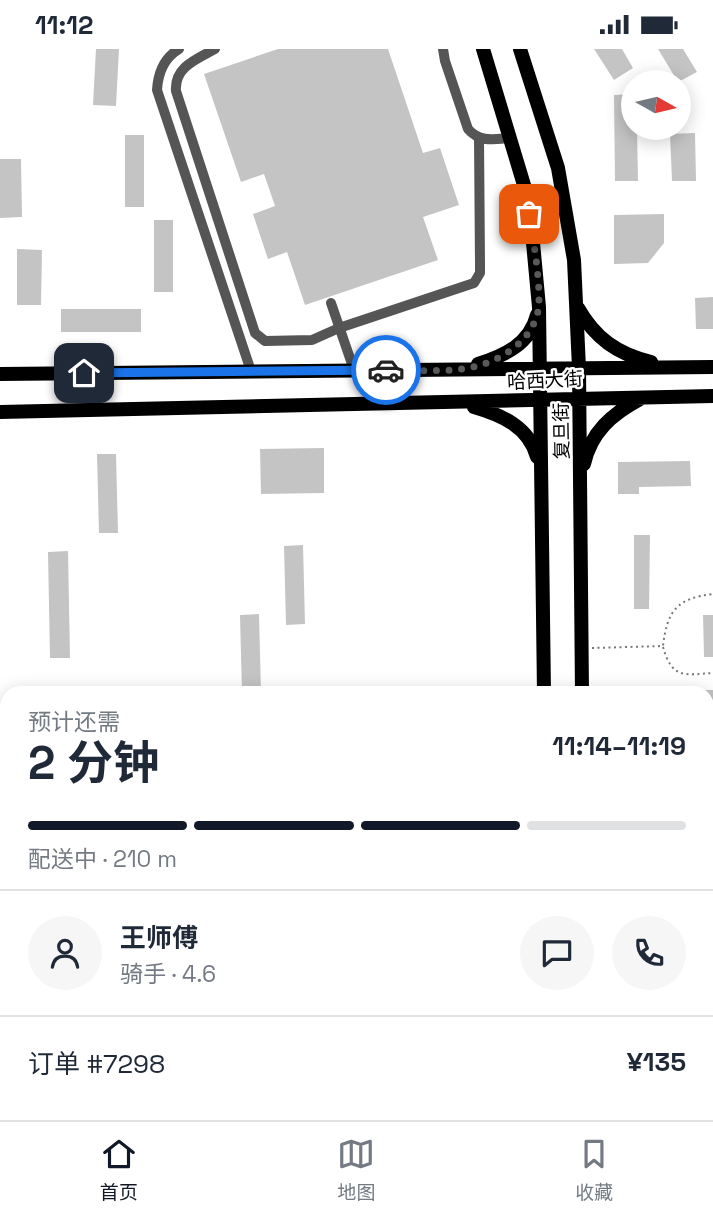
<!DOCTYPE html>
<html lang="zh">
<meta charset="utf-8">
<style>
body{margin:0;font-family:"Space Grotesk","Noto Sans SC",sans-serif;background:#f6f6f7;color:#1f2937;height:100vh;display:flex;flex-direction:column;font-size:26px;white-space:nowrap}
*{box-sizing:border-box;margin:0}
p{font-size:23px;color:#747a83}
.icon{flex:none;width:38px;height:38px;fill:none;stroke:currentColor;stroke-width:2;stroke-linecap:round;stroke-linejoin:round}
.map{position:relative;flex:1;overflow:hidden}
.panel{position:absolute;left:0px;top:637px;width:714px;height:434px;display:flex;flex-direction:column;background:#fff;border-radius:21px 21px 0 0;box-shadow:0 4px 18px #0003}
.panel>*{flex:none}
.needle{width:46px;rotate:98deg}
.fabs{position:absolute;left:621px;top:21px;display:grid;gap:14px}
.fabs a{display:grid;place-items:center;width:70px;height:70px;border-radius:50%;background:#fff;box-shadow:0 4px 18px #0003;font-size:35px}
.pin{position:absolute;display:grid;place-items:center;width:60px;height:60px;color:#fff;margin:-30px;border-radius:14px;box-shadow:0 4px 10px #0006}
.courier{position:absolute;display:grid;place-items:center;width:70px;height:70px;margin:-35px;border:5px solid #1a73e8;border-radius:50%;background:#fff;color:#222;box-shadow:0 2px 9px #0007}
.overview em{font-style:normal;font-weight:700}
.overview div{display:flex;flex-direction:column-reverse}
.overview{display:flex;align-items:center;justify-content:space-between;height:119px;padding:0 28px}
h1{font-size:46px;font-weight:700;line-height:52px}
.bar{display:grid;grid-template-columns:repeat(4,1fr);gap:10px 7px;align-content:center;height:84px;padding:0 28px}
.bar i{height:9px;border-radius:5px;background:#e0e1e3}
.bar .on{background:#111827}
.bar p{grid-column:span 4}
.line{display:flex;align-items:center;gap:18px;padding:0 28px;border-top:2px solid #e0e1e3}
.line div{flex:1}
.round{display:grid;place-items:center;flex:none;width:74px;height:74px;border-radius:37px;background:#f6f6f7}
.status{display:flex;justify-content:space-between;align-items:center;height:49px;padding:0 35px;background:#fff;direction:ltr}
.status svg{height:19px;fill:currentColor}
.tab-bar{display:flex;justify-content:space-around;align-items:center;height:98px;border-top:2px solid #e0e1e3;background:#fff;font-size:19px;color:#747a83}
.tab-bar a{display:grid;justify-items:center;gap:4px}
.tab-bar .on{color:#111827}
.map>svg:first-child{display:block}
.green{fill:#dcdcdc}
.lines{fill:none;stroke-linecap:round;stroke-linejoin:round}
.river{stroke:#a3a3a3;stroke-width:18}
.building{fill:#c4c4c4}
.path{stroke:#777;stroke-width:2;stroke-dasharray:2 3.5;stroke-linecap:butt}
.minor{stroke:#555;stroke-width:10}
.major{stroke:#000;stroke-width:14}
.done{stroke:#595959;stroke-width:7;stroke-dasharray:0 12.6}
.route{stroke:#1a73e8;stroke-width:9}
.labels{text-anchor:middle;stroke-width:5;stroke-linejoin:round;paint-order:stroke}
.street-label{font-size:19px;fill:#000;stroke:#fff}
</style>
<div class="status"><b>11:12</b><svg viewBox="0 0 49 12"><path d="M0 12V9h3v3zM5 12V6h3v6zM10 12V3h3v9zM15 12V0h3v12zM26 1h20v11H26zM47 4h2v5h-2z"/></svg></div>
<div class="map">
<svg width="713" height="1071" viewBox="0 0 713 1071">
<rect width="100%" height="100%" fill="#fff"/>
<!-- green -->
<path class="green" d="M713 896V997L707 999V899Z
M327 1064H485L477 1071H332Z"/>
<g class="lines">
<!-- river -->
<path class="river" d="M707 931 713 926
M505 1071 513 1064"/>
</g>
<!-- building -->
<path class="building" d="M96 0H119L116 57 93 56Z
M278 0H388L423 104 440 99 459 156 423 168 438 211 305 256 287 203 268 210 253 165 275 157 264 125 241 133 204 25Z
M594 0H622L633 19 614 31Z
M658 0H683L697 23 678 33Z
M634 45V79H637L638 132H615L614 46Z
M695 84 696 132H672L670 85Z
M125 86H144V158H125Z
M0 110H21L22 168 0 169Z
M664 165V194L648 214 614 215V166Z
M154 171H173V243H154Z
M17 200 42 201 41 256H17Z
M713 248V280H696L695 249Z
M61 260H141V283H61Z
M324 399V444L261 445 260 400Z
M97 405H116L118 484H99Z
M690 412 691 437 639 438V445H618V413Z
M634 486H650L649 560H634Z
M303 496 305 575 286 576 284 497Z
M68 502 70 609H50L48 503Z
M259 565 261 644H242L240 566Z
M703 566H713V608H704Z
M703 641H713V714H707V644H703Z
M0 856H7V917H0Z"/>
<g class="lines">
<!-- path -->
<path class="path" d="M663 598C672 630 684 626 713 624
M592 599 663 597C667 562 677 549 713 545
M357 1064H365
M419 1064H430"/>
<!-- minor -->
<path class="minor" d="M179 0C164 9 158 24 157 41L251 322
M215 0C197 10 174 18 176 42L255 284 265 292 312 291 339 279 474 234 480 224V215L479 89
M443 0 445 12 468 80C480 94 495 90 511 89
M331 254 354 321
M707 1006 713 1004
M707 1047 713 1034
M320 1064 323 1071
M109 1071 128 1064
M697 1071 700 1064"/>
<!-- major -->
<path class="major" d="M483 0 527 146 532 183 539 258 544 644
M520 0 558 119 574 211 579 319 582 644
M578 259C595 289 617 305 651 313
M478 315C504 307 530 295 537 266
M0 325 713 318
M474 358C502 366 529 378 537 408
M0 363 713 347
M584 415C591 383 612 365 640 350
M707 742H713
M0 756H7
M707 768H713
M0 774H7
M547 1064V1071
M586 1064V1071"/>
</g>
<g class="lines">
<!-- done -->
<path class="done" d="M386 321C410 321 437 323 462 320 494 316 531 296 538 262 542 242 533 187 529 165"/>
<!-- route -->
<path class="route" d="M84 324 386 321"/>
</g>
<g class="labels">
<!-- street labels -->
<g class="street-label">
<text transform="translate(545 331) rotate(-3)" y="7">哈西大街</text>
<text transform="translate(561 382) rotate(-91)" y="7">复旦街</text>
</g>
</g>
</svg>
<div class="fabs">
<a><svg class="needle" viewBox="-14 -14 28 28"><path d="M0-13l5 13h-10z" fill="#e53935"/><path d="M0 13l5-13h-10z" fill="#747a83"/></svg></a>
</div>
<div class="pin" style="left:529px;top:165px;background:#ea580c"><svg class="icon" aria-label="bag" viewBox="0 0 24 24"><path d="M5 8h14l-1 12H6zM9 8a3 3 0 0 1 6 0"/></svg></div>
<div class="pin" style="left:84px;top:324px;background:#1f2937"><svg class="icon" aria-label="home" viewBox="0 0 24 24"><path d="M3 11l9-7 9 7M6 9v11h12V9"/></svg></div>
<div class="courier" style="left:386px;top:321px"><svg class="icon" aria-label="car" viewBox="0 0 24 24"><path d="M5 17H2v-5l4-1 3-4h7l3 4 3 1v5h-3M9 17h6M6 11h13"/><circle cx="7" cy="17" r="2"/><circle cx="17" cy="17" r="2"/></svg></div>
<section class="panel">
<div class="overview"><div><h1>2 分钟</h1><p>预计还需</p></div><em>11:14–11:19</em></div>
<div class="bar"><i class="on"></i><i class="on"></i><i class="on"></i><i></i><p>配送中 · 210 m</p></div>
<div class="line" style="height:126px"><a class="round"><svg class="icon" aria-label="person" viewBox="0 0 24 24"><circle cx="12" cy="8" r="4"/><path d="M4 21q1-7 8-7t8 7"/></svg></a><div><b>王师傅</b><p>骑手 · 4.6</p></div><a class="round"><svg class="icon" aria-label="chat" viewBox="0 0 24 24"><path d="M4 5h16v11H9l-5 4z"/></svg></a><a class="round"><svg class="icon" aria-label="phone" viewBox="0 0 24 24"><path d="M5 4h4l2 5-3 2q2 4 5 5l2-3 5 2v4C11 20 4 13 5 4z"/></svg></a></div>
<div class="line" style="height:91px"><div>订单 #7298</div><b>¥135</b></div>
</section>
</div>
<nav class="tab-bar">
<a class="on"><svg class="icon" aria-label="home" viewBox="0 0 24 24"><path d="M3 11l9-7 9 7M6 9v11h12V9"/></svg>首页</a>
<a><svg class="icon" aria-label="map" viewBox="0 0 24 24"><path d="M3 6l6-2 6 2 6-2v14l-6 2-6-2-6 2zM9 4v14M15 6v14"/></svg>地图</a>
<a><svg class="icon" aria-label="saved" viewBox="0 0 24 24"><path d="M7 4h10v16l-5-4-5 4z"/></svg>收藏</a>
</nav>
